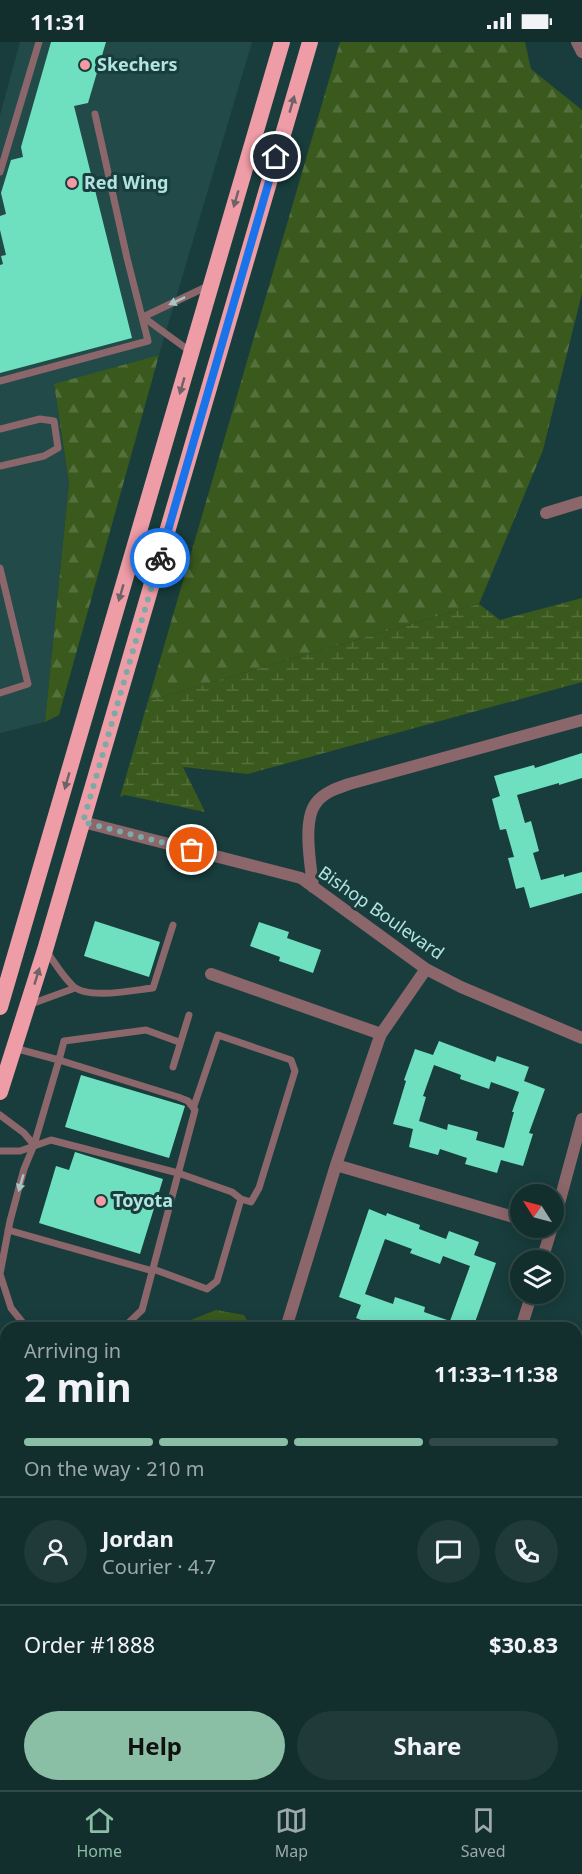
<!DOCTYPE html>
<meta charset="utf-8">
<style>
body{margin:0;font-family:"Noto Sans",sans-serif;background:#1f3a39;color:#f1f3f6;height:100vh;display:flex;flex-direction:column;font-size:22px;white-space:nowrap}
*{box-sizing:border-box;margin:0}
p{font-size:20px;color:#9ca8aa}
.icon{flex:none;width:33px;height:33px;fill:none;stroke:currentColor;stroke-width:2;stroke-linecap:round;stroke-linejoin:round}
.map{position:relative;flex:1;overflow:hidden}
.drawer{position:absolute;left:0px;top:1280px;width:582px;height:470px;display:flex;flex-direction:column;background:#122e2d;border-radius:18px 18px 0 0;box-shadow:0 3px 15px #0003,0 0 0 2px #314a49}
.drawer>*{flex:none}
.needle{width:39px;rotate:306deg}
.tools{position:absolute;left:510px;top:1142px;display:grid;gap:12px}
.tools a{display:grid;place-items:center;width:54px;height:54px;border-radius:50%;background:#122e2d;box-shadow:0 3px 15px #0003,0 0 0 2px #314a49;font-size:30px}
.pin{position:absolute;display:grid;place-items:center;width:51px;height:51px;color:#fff;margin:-26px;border:3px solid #fff;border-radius:50%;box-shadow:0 2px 6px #0007}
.courier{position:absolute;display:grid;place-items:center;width:60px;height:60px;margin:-30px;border:4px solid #1a73e8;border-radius:50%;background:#fff;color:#222;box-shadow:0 2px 8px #0007}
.summary em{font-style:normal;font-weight:700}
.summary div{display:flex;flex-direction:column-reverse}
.summary{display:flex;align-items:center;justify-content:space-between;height:102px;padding:0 24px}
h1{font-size:39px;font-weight:700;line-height:45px}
.bar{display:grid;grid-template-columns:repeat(4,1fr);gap:9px 6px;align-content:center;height:72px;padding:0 24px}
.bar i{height:8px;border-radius:4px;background:#314a49}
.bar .on{background:#8abfa5}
.bar p{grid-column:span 4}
.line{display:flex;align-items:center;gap:15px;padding:0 24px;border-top:2px solid #314a49}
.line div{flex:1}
.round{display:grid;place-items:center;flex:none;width:63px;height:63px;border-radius:32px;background:#1f3a39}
.button{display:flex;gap:12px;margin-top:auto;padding:12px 24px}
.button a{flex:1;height:69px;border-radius:36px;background:#8abfa5;color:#111;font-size:24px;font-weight:700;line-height:69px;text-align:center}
.button a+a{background:#1f3a39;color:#f1f3f6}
.status{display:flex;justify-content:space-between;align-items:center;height:42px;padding:0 30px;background:#122e2d;direction:ltr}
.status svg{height:16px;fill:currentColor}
.tab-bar{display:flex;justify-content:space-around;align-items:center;height:84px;border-top:2px solid #314a49;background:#122e2d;font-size:16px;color:#9ca8aa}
.tab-bar a{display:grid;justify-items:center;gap:3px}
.tab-bar .on{color:#8abfa5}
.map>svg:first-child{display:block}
.built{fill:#214a49}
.industrial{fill:url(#industrial-grid)}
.grass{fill:url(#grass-tufts)}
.forest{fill:url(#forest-firs)}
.wetland{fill:url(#wetland-marsh)}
.water{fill:url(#water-waves)}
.building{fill:#6ee0bf;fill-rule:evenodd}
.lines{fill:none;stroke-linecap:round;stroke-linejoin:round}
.service{stroke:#8b666a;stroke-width:7}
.minor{stroke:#8b666a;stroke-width:12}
.secondary{stroke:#b98086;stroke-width:12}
.trunk{stroke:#ee9ca6;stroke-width:16}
.oneway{fill:#6e6366}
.oneway2{fill:#a8c4c3}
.done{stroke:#7baaa7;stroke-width:6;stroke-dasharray:0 10.8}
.route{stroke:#1a73e8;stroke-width:8}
.poi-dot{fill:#f49aa5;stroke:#183d3c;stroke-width:2}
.labels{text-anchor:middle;stroke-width:6;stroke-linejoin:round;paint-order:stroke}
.poi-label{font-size:18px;font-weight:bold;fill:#b1e4e1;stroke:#183d3c;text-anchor:start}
.street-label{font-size:18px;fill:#b1e4e1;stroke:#183d3c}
</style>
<div class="status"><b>11:31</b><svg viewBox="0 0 49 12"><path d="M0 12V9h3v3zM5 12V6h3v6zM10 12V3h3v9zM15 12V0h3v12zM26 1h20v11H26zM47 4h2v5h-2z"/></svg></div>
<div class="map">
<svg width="582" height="1748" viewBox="0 0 582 1748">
<defs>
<pattern id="industrial-grid" width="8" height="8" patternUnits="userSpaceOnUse" patternTransform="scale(1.5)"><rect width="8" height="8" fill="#214a49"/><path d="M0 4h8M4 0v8" fill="none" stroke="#3f6463"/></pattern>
<pattern id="grass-tufts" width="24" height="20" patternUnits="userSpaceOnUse" patternTransform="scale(1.5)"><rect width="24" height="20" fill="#3a591c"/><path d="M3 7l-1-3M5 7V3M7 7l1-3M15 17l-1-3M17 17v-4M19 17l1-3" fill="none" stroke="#54713d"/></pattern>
<pattern id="forest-firs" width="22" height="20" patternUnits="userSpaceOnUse" patternTransform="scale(1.5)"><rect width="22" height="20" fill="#3a591c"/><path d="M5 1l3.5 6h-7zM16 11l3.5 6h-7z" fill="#54713d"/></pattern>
<pattern id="wetland-marsh" width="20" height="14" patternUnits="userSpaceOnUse" patternTransform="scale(1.5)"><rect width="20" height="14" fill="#3a591c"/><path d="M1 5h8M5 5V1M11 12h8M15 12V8" fill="none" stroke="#54713d"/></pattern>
<pattern id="water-waves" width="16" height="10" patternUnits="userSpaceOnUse" patternTransform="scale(1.5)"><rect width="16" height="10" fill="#875ba1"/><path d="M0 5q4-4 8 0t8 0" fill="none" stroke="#625177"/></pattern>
</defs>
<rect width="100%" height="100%" fill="#183d3c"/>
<!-- built -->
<path class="built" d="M20 0H252L159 313 54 343 69 441 45 680 0 691V73Z"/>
<!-- industrial -->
<path class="industrial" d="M44 1743H488L487 1748H42Z"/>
<!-- grass -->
<path class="grass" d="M216 1268 244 1273 251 1285H173Z
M0 1370 6 1378V1440L0 1438Z"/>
<!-- forest -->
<path class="forest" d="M340 0H525L531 27 582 68V251L543 408 479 562 148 659Z
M159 313 59 673 45 680 69 441 54 342Z"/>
<!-- wetland -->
<path class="wetland" d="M582 556V640L248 732 183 725 205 770 125 753 120 755 148 659 479 562 500 578Z"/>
<!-- water -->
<path class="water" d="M0 1472 6 1475V1626L0 1625Z"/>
<!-- building -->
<path class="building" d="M51 0H106L88 61 74 64 132 296 0 331V223L3 222 1 214 6 213 0 188V174L6 172 1 151 11 118 23 115 21 105Z
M582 711V736L559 743V741L517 753 525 781 531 779 539 809 533 811 541 838 564 832V835L582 830V851L530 866 524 845 516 847 508 816 514 815 506 787 500 788 492 757 500 754 494 734 534 723 535 726Z
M95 879 160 900 149 935 84 914Z
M259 880 289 890 287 896 321 908 313 931 279 919 280 915 250 904Z
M439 999 495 1020 497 1014 529 1025 524 1039 545 1047 529 1091 533 1092 523 1124 501 1118 497 1131 465 1122 467 1116 440 1107 438 1113 409 1105 413 1087 393 1082 406 1039 404 1038 415 1007 433 1013ZM434 1023 461 1033 460 1037 489 1047 491 1040 519 1050 512 1070H514L504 1106 476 1098 478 1090 448 1082 447 1088 419 1079 426 1055 423 1054Z
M81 1033 185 1064 169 1116 65 1085Z
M75 1110 163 1137 140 1212 39 1181 56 1124 69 1128Z
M369 1167 386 1174 387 1171 420 1183 419 1187 446 1197 449 1189 479 1200 474 1213 496 1221 473 1286H404L389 1280 387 1286H381L356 1276 361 1263 339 1255ZM385 1197 412 1207 410 1211 440 1222 443 1214 470 1224 450 1279 424 1270 425 1265 395 1255 393 1262 365 1252Z"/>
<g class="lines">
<!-- service -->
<path class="service" d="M0 130 39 0
M143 275 208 244
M143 275 191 310
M0 339 148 299 127 216 95 72
M0 387 40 377 54 379 58 406 44 414 0 424
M0 526 28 642 0 651
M47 910C55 921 63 935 73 944 88 958 134 948 153 946L173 883
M31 962 75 946
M14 1006 59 1018 64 999 146 988 179 1000
M173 1025 189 973
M194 1064 218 993 291 1018 295 1029 259 1146 251 1160 241 1157
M0 1073 24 1091 34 1103
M0 1109H20L51 1098 178 1131 232 1150 241 1157 217 1239 207 1247 153 1227
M8 1188 153 1229
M0 1232 10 1179 24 1127 34 1103 59 1018 178 1055 188 1059 195 1068 142 1268 123 1286
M0 1232 11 1266 27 1286
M0 1647 6 1648
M0 1718 6 1720
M62 1748 63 1743
M403 1748 404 1743"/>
<!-- minor -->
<path class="minor" d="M577 0 582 10
M546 471 582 460
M83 780 301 836 426 927 461 945 582 996
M313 845C311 824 302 779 316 761 323 751 337 746 349 742L582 678
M211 932 381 992
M336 1123 520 1177
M554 1180 582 1077
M542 1218 552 1185
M286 1286 336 1123 378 1000 381 992 426 927
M521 1286 532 1251
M576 1338 582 1340
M576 1658 582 1659
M520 1748 521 1743"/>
<!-- secondary -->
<path class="secondary" d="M9 1748 11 1743"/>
<!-- trunk -->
<path class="trunk" d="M0 965 282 0
M0 1050 45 908 310 0
M0 1355 6 1363
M0 1446 6 1448"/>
</g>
<!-- one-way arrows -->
<defs><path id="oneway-solid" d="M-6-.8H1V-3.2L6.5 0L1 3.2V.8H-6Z" transform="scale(1.5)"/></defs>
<g class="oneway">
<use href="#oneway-solid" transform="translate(292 62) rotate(-74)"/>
<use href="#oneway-solid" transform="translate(236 157) rotate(106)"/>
<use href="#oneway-solid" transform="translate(182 344) rotate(106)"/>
<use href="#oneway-solid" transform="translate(121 551) rotate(106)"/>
<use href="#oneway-solid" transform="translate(67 739) rotate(106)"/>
<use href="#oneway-solid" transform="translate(37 934) rotate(-73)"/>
</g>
<g class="oneway2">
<use href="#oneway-solid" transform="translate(177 259) rotate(155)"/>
<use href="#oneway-solid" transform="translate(21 1141) rotate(106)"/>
</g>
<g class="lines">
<!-- done -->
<path class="done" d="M160 516 83 780 192 808"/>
<!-- route -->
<path class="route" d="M160 516 276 115"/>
</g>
<!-- markers -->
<g class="poi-dot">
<circle cx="85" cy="23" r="6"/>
<circle cx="72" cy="141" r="6"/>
<circle cx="101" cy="1159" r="6"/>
</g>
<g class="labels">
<!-- poi labels -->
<g class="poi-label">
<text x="97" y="29">Skechers</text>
<text x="84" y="147">Red Wing</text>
<text x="113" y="1165">Toyota</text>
</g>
<!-- street labels -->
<g class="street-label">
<text transform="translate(381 871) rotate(35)" y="6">Bishop Boulevard</text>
</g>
</g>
</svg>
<div class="tools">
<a><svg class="needle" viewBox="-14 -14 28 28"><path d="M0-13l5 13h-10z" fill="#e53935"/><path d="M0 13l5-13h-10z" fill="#9ca8aa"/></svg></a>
<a><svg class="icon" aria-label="layers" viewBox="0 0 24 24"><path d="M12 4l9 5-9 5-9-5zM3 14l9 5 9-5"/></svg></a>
</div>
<div class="pin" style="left:192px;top:808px;background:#ea580c"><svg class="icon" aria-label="bag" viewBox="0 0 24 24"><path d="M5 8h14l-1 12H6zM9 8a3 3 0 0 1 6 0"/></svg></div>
<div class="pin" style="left:276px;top:115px;background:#1f2937"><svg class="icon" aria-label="home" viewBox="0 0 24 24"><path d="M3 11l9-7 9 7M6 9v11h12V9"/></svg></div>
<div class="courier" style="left:160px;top:516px"><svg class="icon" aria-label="bike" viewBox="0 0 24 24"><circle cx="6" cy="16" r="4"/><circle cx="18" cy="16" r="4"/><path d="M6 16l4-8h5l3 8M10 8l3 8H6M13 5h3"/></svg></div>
<section class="drawer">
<div class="summary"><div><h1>2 min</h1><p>Arriving in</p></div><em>11:33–11:38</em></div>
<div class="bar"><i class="on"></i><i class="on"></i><i class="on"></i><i></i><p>On the way · 210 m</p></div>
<div class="line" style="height:108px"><a class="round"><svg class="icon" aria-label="person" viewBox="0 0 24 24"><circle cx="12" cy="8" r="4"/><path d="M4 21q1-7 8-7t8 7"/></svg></a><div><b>Jordan</b><p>Courier · 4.7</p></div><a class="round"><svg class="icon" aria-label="chat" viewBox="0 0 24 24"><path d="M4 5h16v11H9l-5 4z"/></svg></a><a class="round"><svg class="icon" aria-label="phone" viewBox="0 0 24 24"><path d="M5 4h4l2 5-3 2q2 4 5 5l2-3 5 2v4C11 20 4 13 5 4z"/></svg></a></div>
<div class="line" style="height:78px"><div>Order #1888</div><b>$30.83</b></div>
<div class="button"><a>Help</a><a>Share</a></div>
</section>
</div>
<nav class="tab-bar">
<a class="on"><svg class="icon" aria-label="home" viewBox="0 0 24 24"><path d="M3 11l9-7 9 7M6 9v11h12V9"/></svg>Home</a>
<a><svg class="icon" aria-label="map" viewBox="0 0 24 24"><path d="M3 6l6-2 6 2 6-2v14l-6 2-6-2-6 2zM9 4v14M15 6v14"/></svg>Map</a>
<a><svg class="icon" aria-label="saved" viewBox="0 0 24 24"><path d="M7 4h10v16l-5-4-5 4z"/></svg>Saved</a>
</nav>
